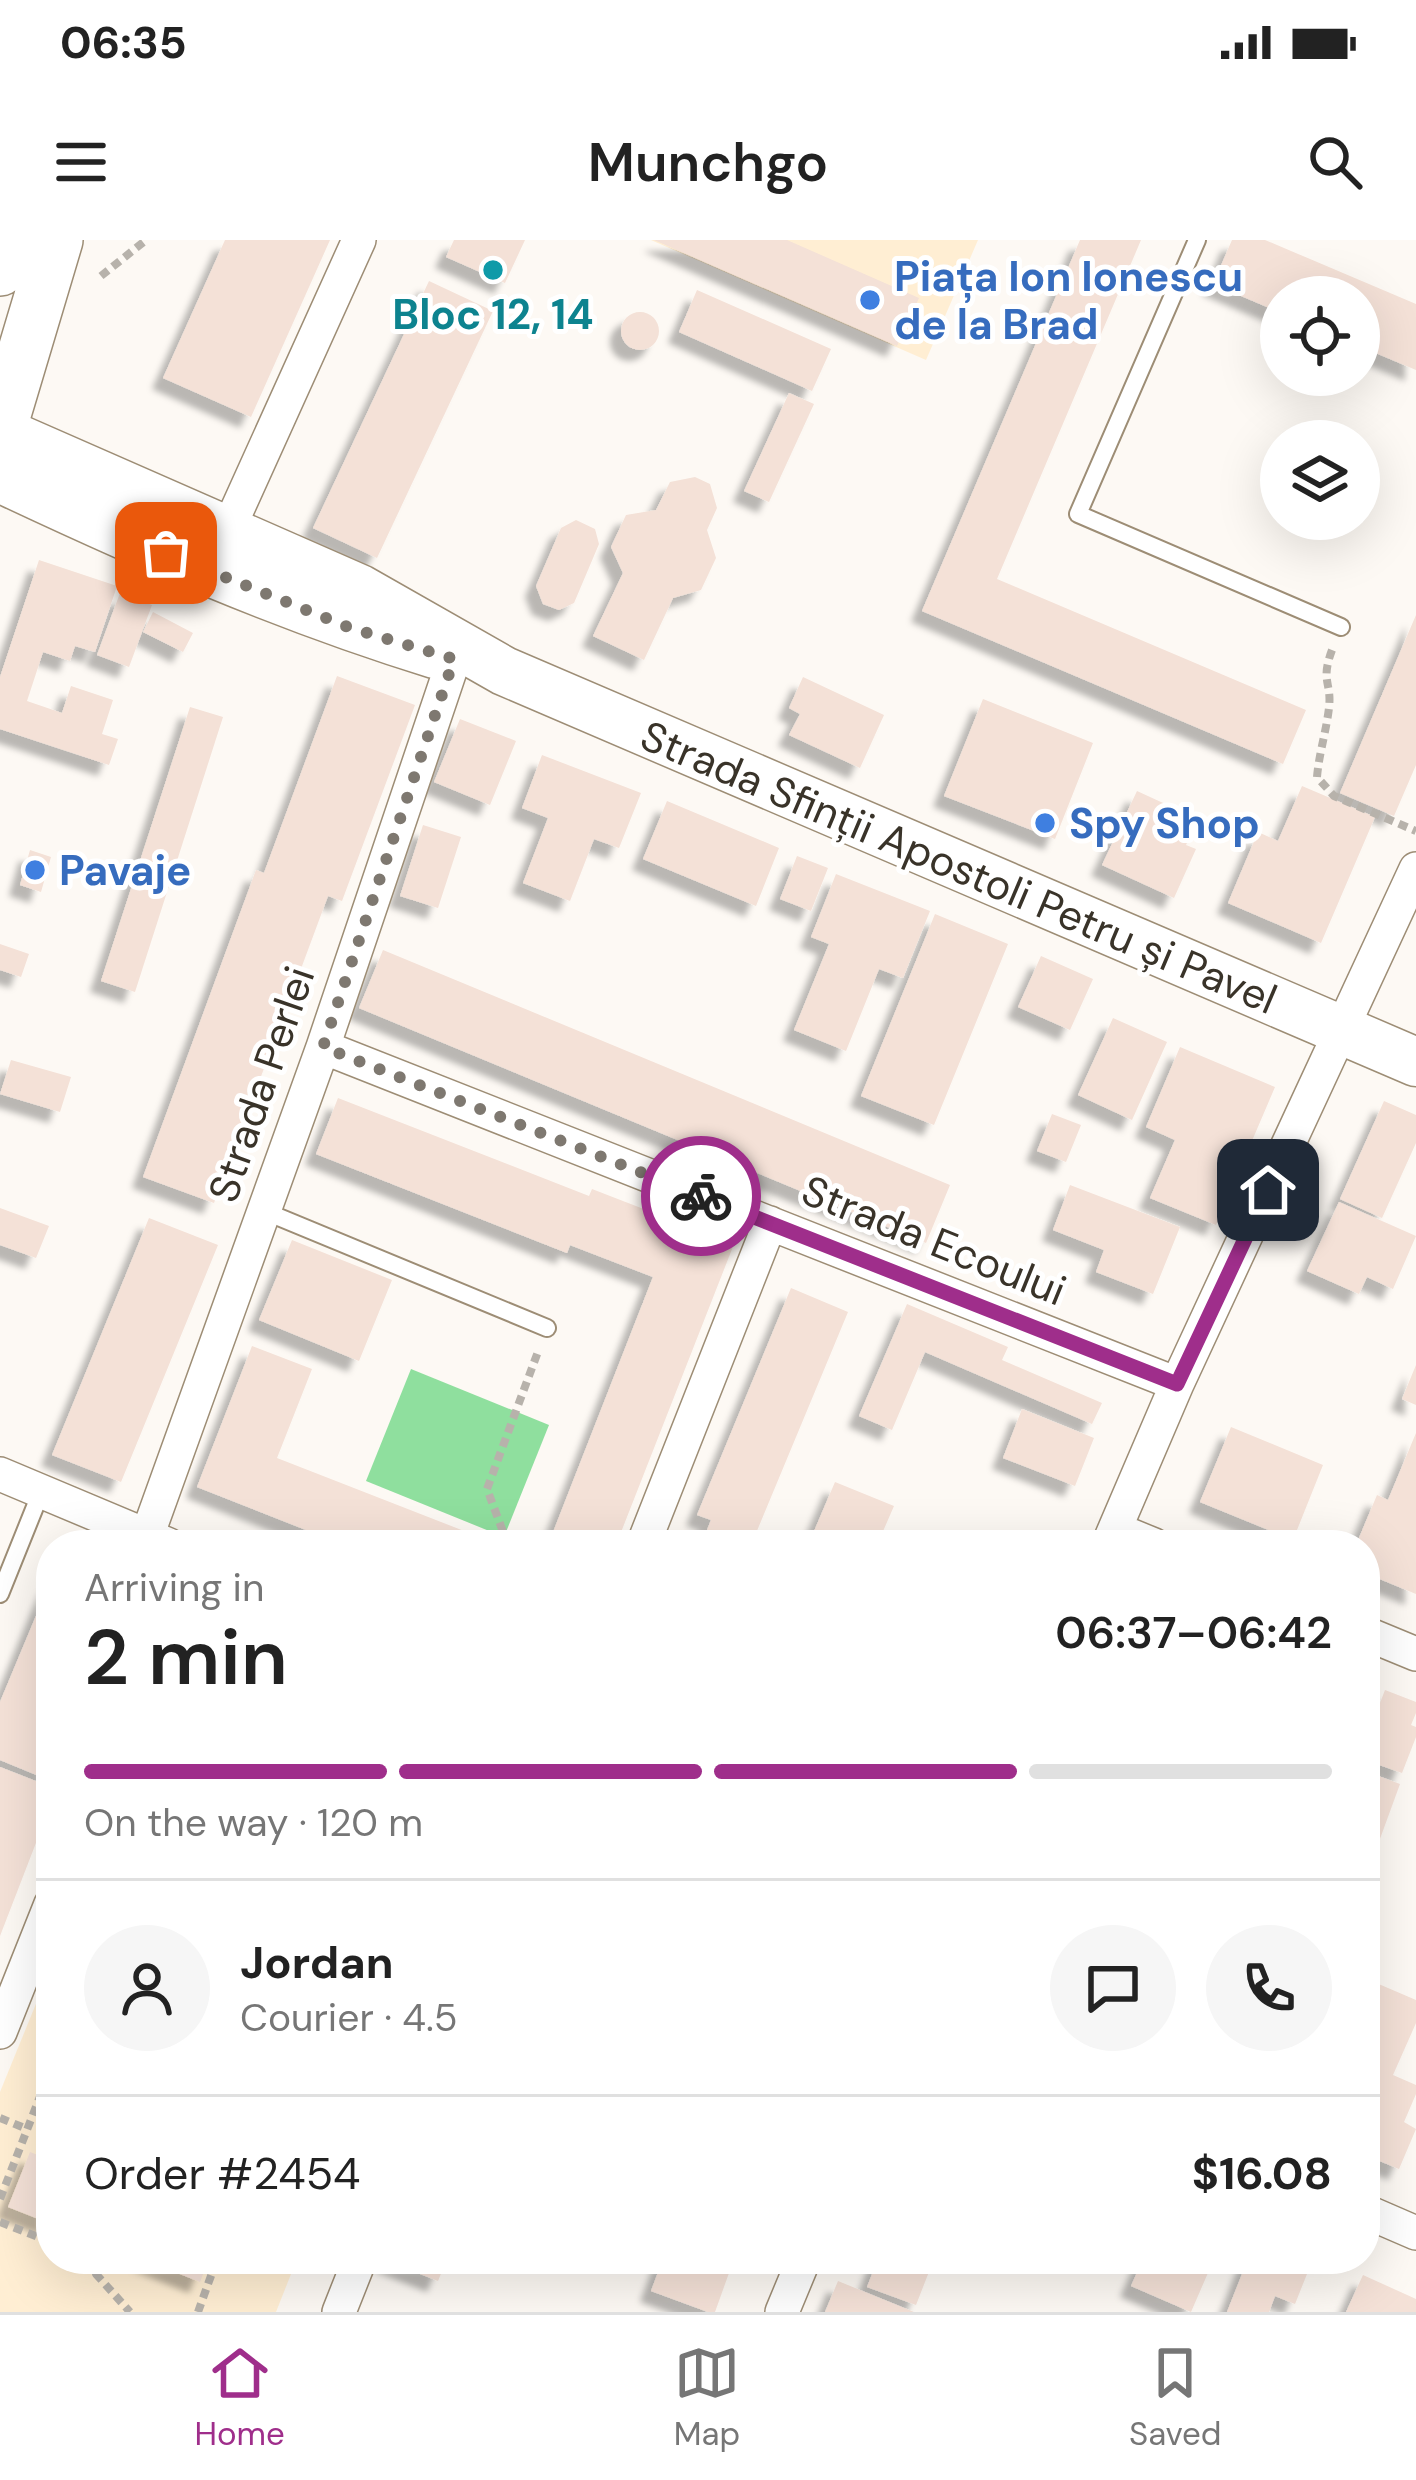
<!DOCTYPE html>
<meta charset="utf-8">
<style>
body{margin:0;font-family:"DM Sans",sans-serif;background:#f6f6f6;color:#222;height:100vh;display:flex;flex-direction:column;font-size:45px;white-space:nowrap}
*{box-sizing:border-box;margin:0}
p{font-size:39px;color:#767676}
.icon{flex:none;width:66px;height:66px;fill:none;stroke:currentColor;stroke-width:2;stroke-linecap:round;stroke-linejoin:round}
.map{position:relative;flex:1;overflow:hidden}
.details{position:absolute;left:36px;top:1290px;width:1344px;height:744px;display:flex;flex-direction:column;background:#fff;border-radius:48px;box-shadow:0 12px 48px #0002}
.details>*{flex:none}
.fabs{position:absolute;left:1260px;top:36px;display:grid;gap:24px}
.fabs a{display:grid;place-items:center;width:120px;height:120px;border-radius:50%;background:#fff;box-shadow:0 12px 48px #0002;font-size:60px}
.pin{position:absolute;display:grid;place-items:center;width:102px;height:102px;color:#fff;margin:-51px;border-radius:24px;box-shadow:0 6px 18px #0006}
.courier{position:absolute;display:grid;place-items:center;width:120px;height:120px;margin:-60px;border:9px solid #9f2e8b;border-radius:50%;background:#fff;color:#222;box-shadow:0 3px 15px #0007}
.head em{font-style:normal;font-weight:600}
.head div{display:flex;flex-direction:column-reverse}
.head{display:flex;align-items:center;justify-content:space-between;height:204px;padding:0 48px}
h1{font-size:78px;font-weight:600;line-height:90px}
.bar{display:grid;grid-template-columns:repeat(4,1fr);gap:18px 12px;align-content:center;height:144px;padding:0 48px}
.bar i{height:15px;border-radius:9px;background:#e0e0e0}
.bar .active{background:#9f2e8b}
.bar p{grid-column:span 4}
.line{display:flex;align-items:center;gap:30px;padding:0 48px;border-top:3px solid #e0e0e0}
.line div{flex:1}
.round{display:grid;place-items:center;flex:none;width:126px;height:126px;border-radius:63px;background:#f6f6f6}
.status{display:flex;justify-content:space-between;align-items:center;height:84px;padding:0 60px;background:#fff;direction:ltr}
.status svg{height:33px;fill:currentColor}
header{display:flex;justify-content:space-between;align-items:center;height:156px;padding:0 48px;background:#fff;font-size:54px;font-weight:600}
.menu{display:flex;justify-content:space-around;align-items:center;height:168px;border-top:3px solid #e0e0e0;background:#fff;font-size:33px;color:#767676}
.menu a{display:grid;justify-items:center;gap:6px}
.menu .active{color:#9f2e8b}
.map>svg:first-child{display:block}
.built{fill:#ffeed3}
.green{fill:#8fdf9e}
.building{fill:#f4e1d7;filter:url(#shadow)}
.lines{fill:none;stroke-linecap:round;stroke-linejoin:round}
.lane-casing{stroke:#9d8d75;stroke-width:20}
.street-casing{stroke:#9d8d75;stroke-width:36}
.secondary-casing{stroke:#9d8d75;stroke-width:51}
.primary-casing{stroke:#9d8d75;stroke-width:54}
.path{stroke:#b7b2ab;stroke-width:8;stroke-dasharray:9 6;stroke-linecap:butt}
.lane{stroke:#fff;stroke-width:16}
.street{stroke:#fff;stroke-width:33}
.secondary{stroke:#fff;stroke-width:48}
.primary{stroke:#fff;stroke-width:51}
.done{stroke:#7e7870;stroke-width:12;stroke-dasharray:0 21.6}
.route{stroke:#9f2e8b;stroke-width:15}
.culture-dot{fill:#0f9aa8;stroke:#fff;stroke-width:4.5}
.shop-dot{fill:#3f7fe0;stroke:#fff;stroke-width:4.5}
.labels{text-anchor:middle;stroke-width:10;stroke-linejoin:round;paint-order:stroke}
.shop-label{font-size:42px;font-weight:bold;fill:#366cbe;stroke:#fff;text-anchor:start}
.culture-label{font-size:42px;font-weight:bold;fill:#0d838f;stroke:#fff}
.street-label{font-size:42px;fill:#393329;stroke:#fff}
</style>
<div class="status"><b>06:35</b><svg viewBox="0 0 49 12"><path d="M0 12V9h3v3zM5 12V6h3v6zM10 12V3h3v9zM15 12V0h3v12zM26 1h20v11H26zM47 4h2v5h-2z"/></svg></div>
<header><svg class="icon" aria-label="menu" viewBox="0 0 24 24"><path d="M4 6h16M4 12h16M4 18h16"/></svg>Munchgo<svg class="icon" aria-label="search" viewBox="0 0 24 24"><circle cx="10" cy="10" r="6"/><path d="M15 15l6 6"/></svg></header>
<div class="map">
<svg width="1416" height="2072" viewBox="0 0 1416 2072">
<defs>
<filter id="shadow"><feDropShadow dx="-11" dy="11" stdDeviation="3" flood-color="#0004"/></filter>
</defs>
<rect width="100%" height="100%" fill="#fdf9f4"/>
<!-- built -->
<path class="built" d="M651 0H978L926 120Z
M51 1727V2019H297L276 2072H0V1852Z"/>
<!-- green -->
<path class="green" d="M411 1129 549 1185 504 1297 366 1241Z"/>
<!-- building -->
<path class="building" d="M225 0H330L251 177 163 138Z
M454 0H525L505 43 446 17Z
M654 0H787L919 58 897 106Z
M1080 0H1141L997 339 1306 470 1283 524 922 371Z
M1232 0H1265L1416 64V130L1359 106V57H1281V73L1213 44Z
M429 41 493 71 377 318 313 288Z
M697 50 831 109 812 151 679 92Z
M621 91a19 19 0 1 1 38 0a19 19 0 1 1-38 0Z
M789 153 814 164 769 262 744 251Z
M695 237 710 244 717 268 707 290 716 318 701 350 673 358 644 420 593 396 623 333 611 307 626 275 656 270 670 242Z
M576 280 595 289 599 304 574 363 559 370 543 364 536 346 561 288Z
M39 320 117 346 95 412 75 406 70 421 43 412 27 461 62 473 71 446 113 460 102 494 118 499 109 525 0 489V437Z
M120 353 152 365 129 427 97 415Z
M153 372 193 393 183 412 143 392Z
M1416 375V525L1394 576 1340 553Z
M337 436 415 465 342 661 328 656 214 963 143 937 256 630 264 633Z
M803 437 884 475 860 528 789 495 800 474 789 468Z
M983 459 1093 503 1055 599 944 556Z
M190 467 223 477 135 752 101 741Z
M460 479 516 501 490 565 434 542Z
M542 515 641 553 619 608 594 599 570 661 523 643 548 578 522 568Z
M1302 546 1375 577 1321 703 1228 663 1258 592 1278 601Z
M1137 551 1198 579 1186 605 1196 609 1174 658 1102 625Z
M667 561 779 608 756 666 643 619Z
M423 585 461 597 438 668 400 656Z
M30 610 51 617 41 652 20 645Z
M797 616 828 628 811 671 780 659Z
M836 634 930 671 903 738 879 729 846 811 794 790 829 704 811 697Z
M935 674 1008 704 934 885 861 856Z
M0 704 29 714 21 737 0 730Z
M383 710 950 945 926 1003 359 768Z
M1041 716 1093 739 1070 790 1018 767Z
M1113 778 1167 802 1132 880 1078 855Z
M1180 807 1275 847 1216 985 1150 958 1175 900 1146 887Z
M11 820 71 837 60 872 0 854Z
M338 858 589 956 592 949 734 1004 616 1305H548L653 1037 570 1005 567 1013 316 914Z
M1384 861 1416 875V903L1382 978 1340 959Z
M1052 874 1081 885 1066 922 1037 911Z
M1070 945 1180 987 1153 1054 1096 1032 1104 1010 1053 990Z
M1339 962 1416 996 1393 1049 1367 1037 1359 1054 1307 1031Z
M0 968 49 986 36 1018 0 1005Z
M149 978 218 1005 121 1242 52 1215Z
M292 1000 392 1040 359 1121 259 1080Z
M791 1048 848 1072 754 1298 770 1305H701L711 1280 697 1275Z
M907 1064 1008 1107 1002 1120 1102 1163 1092 1184 925 1112 892 1190 859 1176Z
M252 1106 312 1129 277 1218 500 1305H344L197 1247Z
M1416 1125V1165L1402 1159Z
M1022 1169 1094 1198 1075 1246 1003 1218Z
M1231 1187 1323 1225 1293 1300 1200 1262Z
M1416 1193V1354L1365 1333V1305H1356L1377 1255 1388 1260Z
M835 1242 894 1266 877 1305 809 1303Z
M51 1340V1541L0 1520V1462Z
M1385 1450 1416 1462V1473L1411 1485 1416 1487V1497L1402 1533 1365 1520V1502Z
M0 1527 51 1547V1564L0 1696Z
M1365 1531 1400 1544 1377 1607 1365 1603Z
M1367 1739 1416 1760V1783L1393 1835 1416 1845V1854L1404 1882 1416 1889 1399 1929 1365 1915V1902L1374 1880 1365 1876Z
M30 1912 51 1920V1984L8 1967Z
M142 2019H209L200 2042Z
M382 2019H447L438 2041Z
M663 2019H734L715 2072H708L651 2051Z
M878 2019H934L916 2065 867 2047Z
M1143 2019H1214L1191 2072 1131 2046Z
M1248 2019H1298L1311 2024 1295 2064 1275 2056 1269 2072H1227Z
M1363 2035 1416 2059V2072H1346Z
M838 2041 914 2072H825Z"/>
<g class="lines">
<defs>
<path id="lane" d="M1197 0 1078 274 1341 387
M264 971 547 1088
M0 1354 41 1252"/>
<path id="street" d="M227 292 359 0
M323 807 1177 1144
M0 1234 169 1305
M1115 1289 1154 1305
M147 1296 323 807 454 419
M643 1305 770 983
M1108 1305 1177 1144 1416 629
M1365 1393 1416 1414
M0 1792 51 1664
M1365 1971 1416 1993
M339 2072 360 2019
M782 2072 804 2019"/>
<path id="secondary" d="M0 191 360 349 504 431 1416 822
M0 238C142 305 285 368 435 414"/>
<path id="primary" d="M0 30 9 0
M0 191 57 0"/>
</defs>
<!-- lane casing -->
<use href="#lane" class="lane-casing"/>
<!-- street casing -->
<use href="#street" class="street-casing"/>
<!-- secondary casing -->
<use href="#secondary" class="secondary-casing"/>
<!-- primary casing -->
<use href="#primary" class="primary-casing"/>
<!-- path -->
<path class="path" d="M101 36 146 0
M1332 410C1320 442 1332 442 1329 468 1326 492 1319 514 1317 537L1334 556 1416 591
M508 1305 487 1249 539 1109
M0 1878 27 1889
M0 1959 41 1854 51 1858
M0 1982 51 2002
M101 2019 96 2034 130 2072
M198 2072 217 2019"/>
<!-- lane -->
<use href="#lane" class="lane"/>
<!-- street -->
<use href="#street" class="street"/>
<!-- secondary -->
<use href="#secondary" class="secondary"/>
<!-- primary -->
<use href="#primary" class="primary"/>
</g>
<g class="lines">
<!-- done -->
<path class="done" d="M166 313 348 387 454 419 323 807 701 956"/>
<!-- route -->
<path class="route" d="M701 956 1177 1144 1268 950"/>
</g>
<!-- markers -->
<circle class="culture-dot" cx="493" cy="30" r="12"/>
<g class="shop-dot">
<circle cx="870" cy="60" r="12"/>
<circle cx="1045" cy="583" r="12"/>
<circle cx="35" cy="630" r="12"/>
</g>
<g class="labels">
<!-- shop labels -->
<g class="shop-label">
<text x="894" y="51">Piața Ion Ionescu<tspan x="894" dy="48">de la Brad</tspan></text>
<text x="1069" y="598">Spy Shop</text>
<text x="59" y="645">Pavaje</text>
</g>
<!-- culture labels -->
<g class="culture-label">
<text x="493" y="89">Bloc 12, 14</text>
</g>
<!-- street labels -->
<g class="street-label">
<text transform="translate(959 627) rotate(23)" y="15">Strada Sfinții Apostoli Petru și Pavel</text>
<text transform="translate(261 844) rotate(-71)" y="15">Strada Perlei</text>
<text transform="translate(934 1000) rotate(22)" y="15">Strada Ecoului</text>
</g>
</g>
</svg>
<div class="fabs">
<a><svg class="icon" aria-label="locate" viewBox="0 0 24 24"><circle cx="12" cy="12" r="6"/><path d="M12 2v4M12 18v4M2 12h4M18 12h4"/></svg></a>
<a><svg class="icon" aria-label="layers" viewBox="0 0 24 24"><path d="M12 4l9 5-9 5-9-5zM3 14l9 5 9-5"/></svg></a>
</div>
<div class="pin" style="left:166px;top:313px;background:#ea580c"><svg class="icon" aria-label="bag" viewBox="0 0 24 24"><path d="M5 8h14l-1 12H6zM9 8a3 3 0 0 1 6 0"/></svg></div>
<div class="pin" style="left:1268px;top:950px;background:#1f2937"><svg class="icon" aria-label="home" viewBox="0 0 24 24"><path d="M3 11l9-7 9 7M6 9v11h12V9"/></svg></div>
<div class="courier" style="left:701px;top:956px"><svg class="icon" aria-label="bike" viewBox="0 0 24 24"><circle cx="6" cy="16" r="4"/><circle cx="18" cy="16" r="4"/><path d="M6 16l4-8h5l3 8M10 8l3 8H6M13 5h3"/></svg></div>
<section class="details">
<div class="head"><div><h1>2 min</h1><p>Arriving in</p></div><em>06:37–06:42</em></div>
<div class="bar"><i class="active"></i><i class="active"></i><i class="active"></i><i></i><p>On the way · 120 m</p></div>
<div class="line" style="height:216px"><a class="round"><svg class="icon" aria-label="person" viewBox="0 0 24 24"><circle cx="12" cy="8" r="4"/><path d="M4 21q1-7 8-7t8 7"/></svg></a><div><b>Jordan</b><p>Courier · 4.5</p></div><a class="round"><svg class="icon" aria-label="chat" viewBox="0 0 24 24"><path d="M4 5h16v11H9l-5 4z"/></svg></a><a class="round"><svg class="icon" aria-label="phone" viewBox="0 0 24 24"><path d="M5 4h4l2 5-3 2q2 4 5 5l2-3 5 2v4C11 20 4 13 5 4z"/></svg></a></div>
<div class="line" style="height:156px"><div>Order #2454</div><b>$16.08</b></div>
</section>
</div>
<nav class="menu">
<a class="active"><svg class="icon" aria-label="home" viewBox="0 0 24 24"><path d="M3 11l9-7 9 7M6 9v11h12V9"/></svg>Home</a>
<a><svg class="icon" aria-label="map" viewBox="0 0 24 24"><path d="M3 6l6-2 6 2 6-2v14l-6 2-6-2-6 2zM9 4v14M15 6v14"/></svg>Map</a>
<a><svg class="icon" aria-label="saved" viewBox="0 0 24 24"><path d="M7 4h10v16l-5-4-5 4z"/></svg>Saved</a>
</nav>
